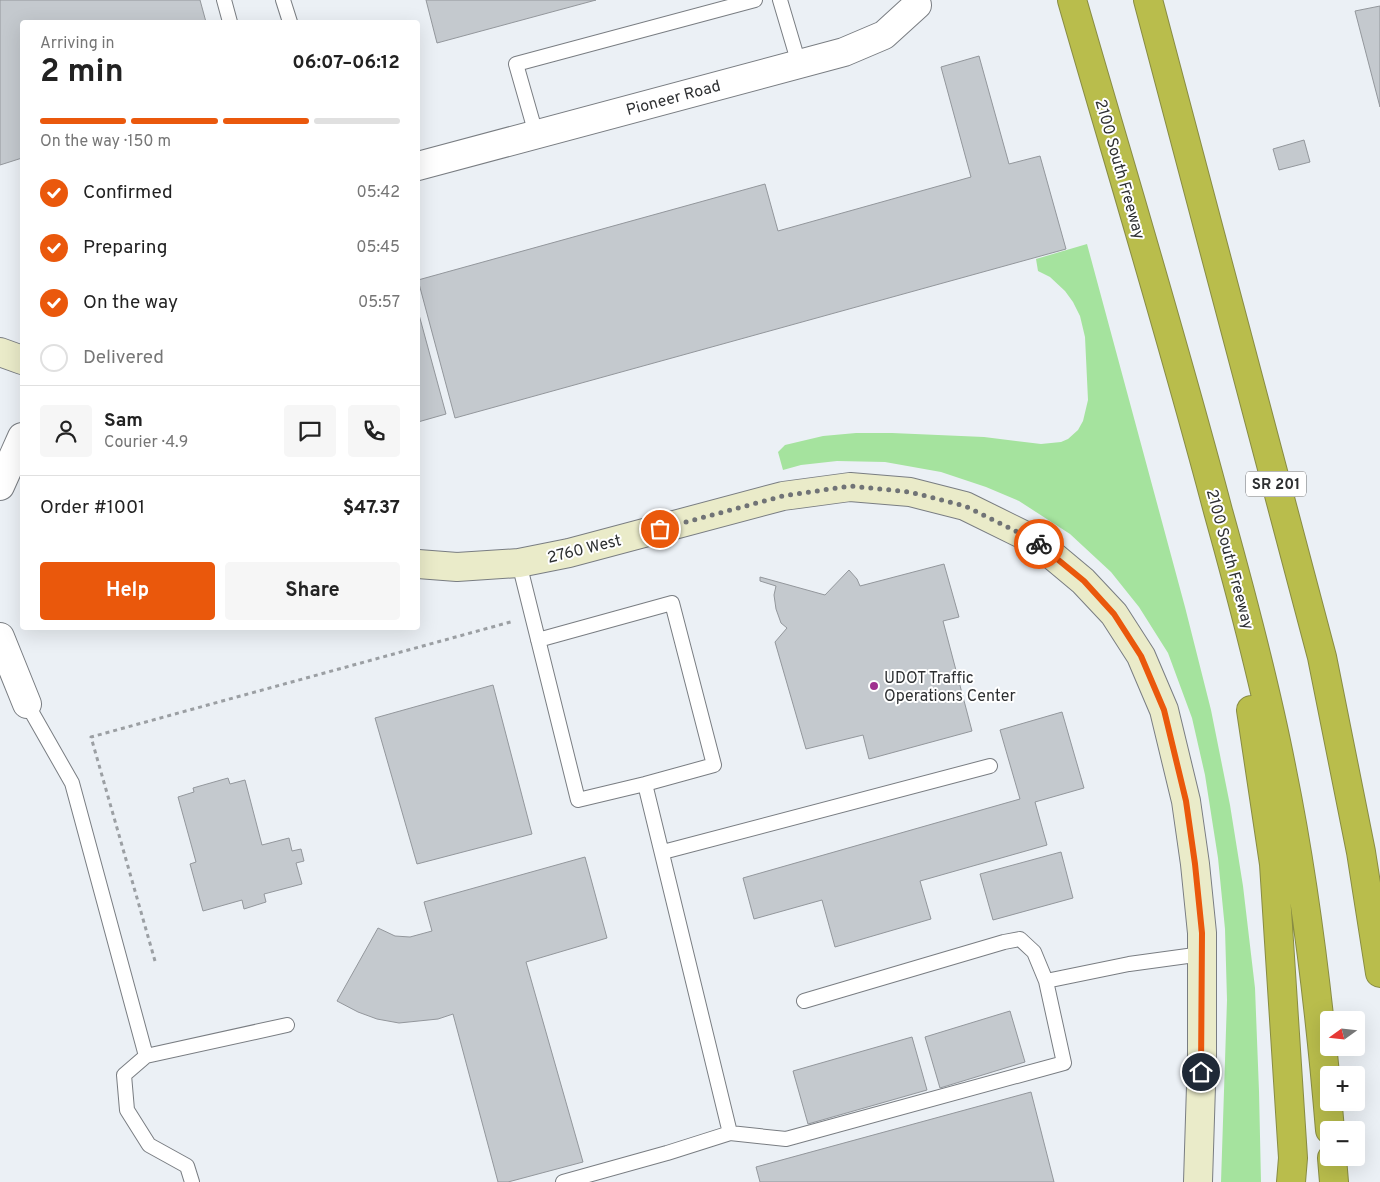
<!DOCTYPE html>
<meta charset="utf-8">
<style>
body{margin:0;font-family:Overpass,sans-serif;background:#f6f6f6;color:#222;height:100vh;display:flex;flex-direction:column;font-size:19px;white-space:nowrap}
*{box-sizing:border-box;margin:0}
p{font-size:16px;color:#767676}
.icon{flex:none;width:28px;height:28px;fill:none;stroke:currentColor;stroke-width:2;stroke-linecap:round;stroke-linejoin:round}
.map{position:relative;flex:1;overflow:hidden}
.side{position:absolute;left:20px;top:20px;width:400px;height:610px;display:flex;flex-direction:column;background:#fff;border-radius:5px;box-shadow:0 5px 20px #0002}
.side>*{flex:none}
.needle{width:32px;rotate:255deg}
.fabs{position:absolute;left:1320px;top:1011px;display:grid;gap:10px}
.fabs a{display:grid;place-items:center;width:45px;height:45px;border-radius:5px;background:#fff;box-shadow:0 5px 20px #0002;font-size:25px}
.pin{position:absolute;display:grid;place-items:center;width:42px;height:42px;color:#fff;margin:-21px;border:2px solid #fff;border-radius:50%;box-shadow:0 1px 5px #0007}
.courier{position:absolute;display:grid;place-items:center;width:50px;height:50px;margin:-25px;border:4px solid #ea580c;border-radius:50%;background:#fff;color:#222;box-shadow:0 1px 6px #0007}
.summary em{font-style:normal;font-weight:700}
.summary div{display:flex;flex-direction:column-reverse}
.summary{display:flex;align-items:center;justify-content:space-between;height:85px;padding:0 20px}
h1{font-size:32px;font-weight:700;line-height:38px}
.bar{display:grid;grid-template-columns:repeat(4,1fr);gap:8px 5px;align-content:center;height:60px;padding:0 20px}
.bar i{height:6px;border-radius:4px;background:#e0e0e0}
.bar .selected{background:#ea580c}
.bar p{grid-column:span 4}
.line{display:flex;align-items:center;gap:12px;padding:0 20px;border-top:1px solid #e0e0e0}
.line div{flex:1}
.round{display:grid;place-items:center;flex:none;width:52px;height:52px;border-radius:5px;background:#f6f6f6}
ol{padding:0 20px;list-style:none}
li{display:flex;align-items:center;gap:15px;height:55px}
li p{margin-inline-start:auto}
li .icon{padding:5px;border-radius:50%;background:#ea580c;color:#fff;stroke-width:4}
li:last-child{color:#767676}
li i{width:28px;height:28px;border:2px solid #e0e0e0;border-radius:50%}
.cta{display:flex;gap:10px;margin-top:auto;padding:10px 20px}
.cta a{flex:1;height:58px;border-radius:5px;background:#ea580c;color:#fff;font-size:20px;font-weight:700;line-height:58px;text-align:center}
.cta a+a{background:#f6f6f6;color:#222}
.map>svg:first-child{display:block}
.green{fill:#a5e39e}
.building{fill:#c4c9ce;stroke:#93979c}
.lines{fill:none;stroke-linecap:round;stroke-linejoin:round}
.service-casing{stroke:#797d82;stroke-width:16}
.minor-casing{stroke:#797d82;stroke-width:30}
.secondary-casing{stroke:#797d82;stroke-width:30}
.motorway-casing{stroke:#888c43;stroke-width:30}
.path{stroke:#9b9fa3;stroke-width:3;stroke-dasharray:4 4;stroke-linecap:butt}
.service{stroke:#fff;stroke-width:14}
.minor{stroke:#fff;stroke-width:28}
.secondary{stroke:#eaebc9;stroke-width:28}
.motorway{stroke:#b9bd4c;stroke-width:28}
.done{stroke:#707376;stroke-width:5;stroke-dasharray:0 9}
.route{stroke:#ea580c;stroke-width:6}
.poi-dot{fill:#9f308f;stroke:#fff;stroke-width:2}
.labels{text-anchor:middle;stroke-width:4;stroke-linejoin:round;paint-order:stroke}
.shield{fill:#fff;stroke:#6d6e70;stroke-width:1}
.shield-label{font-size:15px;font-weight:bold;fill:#2e3032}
.street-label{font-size:16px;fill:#2e3032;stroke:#fff}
.poi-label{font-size:16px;fill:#2e3032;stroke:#fff;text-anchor:start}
</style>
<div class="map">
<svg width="1380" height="1182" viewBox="0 0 1380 1182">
<rect width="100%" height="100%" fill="#ebf0f5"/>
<!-- green -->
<path class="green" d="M1087 244 1185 607 1211 710 1230 805 1243 886 1255 988 1259 1091 1261 1182H1221L1227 1000 1225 929 1218 858 1205 775 1192 718 1168 653 1139 607 1111 572 1070 534 1019 501 986 487 941 472 885 462 837 461 801 465 783 470 778 452 785 445 823 436 856 433H892L984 437 1041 444 1061 442 1068 439 1078 430 1083 421 1088 400 1085 337 1080 316 1073 302 1065 291 1050 277 1038 271 1036 259Z"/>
<!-- building -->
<path class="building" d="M0 0H200L206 22H22V158L0 165Z
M426 0H596L437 43Z
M1380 6V107L1355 11Z
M979 56 1009 164 1040 156 1066 249 455 418 418 280 765 184 778 231 971 177 941 67Z
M1304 140 1310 162 1279 170 1273 149Z
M418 311 446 414 418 422Z
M944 564 959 617 943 621 972 731 869 759 863 735 806 749 775 642 787 628 781 623 776 609 774 595 776 586 760 581V577L825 595 849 570 857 579 860 586Z
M493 685 532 834 417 864 375 718Z
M1062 712 1084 788 1035 802 1047 845 920 881 931 919 835 947 822 900 754 919 743 878 1020 799 1000 730Z
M228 778 230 784 245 780 262 845 289 838 292 851 301 849 304 861 296 863 302 884 264 894 266 902 244 909 242 900 203 911 190 864 196 862 178 797 194 792 193 788Z
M1061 852 1073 898 993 920 980 874Z
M585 857 607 938 526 962 583 1162 508 1182H498L453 1014 438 1019 399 1023 377 1019 358 1012 337 1001 378 928 395 936 410 937 432 931 424 902Z
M1010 1011 1025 1062 940 1088 925 1037Z
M912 1037 927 1090 808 1124 793 1071Z
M1031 1092 1054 1182H760L756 1167Z"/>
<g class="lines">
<defs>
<path id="service" d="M224 0 230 22
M283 0 290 22
M780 0 799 64
M536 134 516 64 755 0
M519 563 578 800 645 784 714 765 672 603 538 640
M27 704 72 783 146 1056 287 1025
M645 784 730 1133 786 1139 1064 1063 1046 981 1129 964 1202 954
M663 852 990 766
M804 1001 1004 942 1020 939 1034 952 1046 981
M146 1056 124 1075 127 1110 149 1145 187 1166 192 1182
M563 1182 667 1153 730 1133"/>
<path id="minor" d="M418 166 844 52 884 35 917 5
M0 486 22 437
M0 637 27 704"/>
<path id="secondary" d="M0 352 22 360
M418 564 457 567 519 563 569 553 783 496 850 487 910 492 965 506 1034 540 1083 581 1114 614 1141 656 1164 710 1186 801 1195 864 1202 933V1054L1198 1182"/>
<path id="motorway" d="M1072 0C1121 170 1173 340 1218 511 1242 597 1265 683 1282 771 1306 889 1320 1010 1330 1130
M1148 0 1322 657 1361 852 1380 973
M1251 710 1274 864 1293 1158 1291 1182
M1332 1158 1334 1182"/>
</defs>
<!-- service casing -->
<use href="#service" class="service-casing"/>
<!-- minor casing -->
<use href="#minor" class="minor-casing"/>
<!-- secondary casing -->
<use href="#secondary" class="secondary-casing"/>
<!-- motorway casing -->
<use href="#motorway" class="motorway-casing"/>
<!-- path -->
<path class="path" d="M155 961 91 737 514 621"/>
<!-- service -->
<use href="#service" class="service"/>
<!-- minor -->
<use href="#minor" class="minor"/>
<!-- secondary -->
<use href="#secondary" class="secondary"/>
<!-- motorway -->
<use href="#motorway" class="motorway"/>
</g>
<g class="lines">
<!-- done -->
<path class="done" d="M660 529 783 496 850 486 910 492 965 506 1034 540 1039 544"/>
<!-- route -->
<path class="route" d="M1039 544 1084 581 1114 614 1141 656 1164 710 1186 801 1195 864 1202 933 1201 1072"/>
</g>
<!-- markers -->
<circle class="poi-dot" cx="874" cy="686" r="5"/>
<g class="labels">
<!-- shield labels -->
<rect class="shield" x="1246" y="471.5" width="60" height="25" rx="4"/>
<g class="shield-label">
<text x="1276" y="489">SR 201</text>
</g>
<!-- street labels -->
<g class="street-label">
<text transform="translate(673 97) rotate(-15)" y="6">Pioneer Road</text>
<text transform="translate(1121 169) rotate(74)" y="6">2100 South Freeway</text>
<text transform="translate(584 548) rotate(-14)" y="6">2760 West</text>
<text transform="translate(1231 559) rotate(75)" y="6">2100 South Freeway</text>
</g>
<!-- poi labels -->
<g class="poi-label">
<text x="884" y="683">UDOT Traffic<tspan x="884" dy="18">Operations Center</tspan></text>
</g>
</g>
</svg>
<div class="fabs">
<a><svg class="needle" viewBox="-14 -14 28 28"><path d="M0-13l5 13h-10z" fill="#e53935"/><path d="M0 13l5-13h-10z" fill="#767676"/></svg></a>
<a>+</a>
<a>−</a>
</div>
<div class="pin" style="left:660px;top:529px;background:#ea580c"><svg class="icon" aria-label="bag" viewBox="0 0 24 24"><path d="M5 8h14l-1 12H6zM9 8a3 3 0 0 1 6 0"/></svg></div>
<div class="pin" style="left:1201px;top:1072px;background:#1f2937"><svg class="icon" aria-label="home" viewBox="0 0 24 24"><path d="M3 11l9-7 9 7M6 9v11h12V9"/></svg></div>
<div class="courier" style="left:1039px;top:544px"><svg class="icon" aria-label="bike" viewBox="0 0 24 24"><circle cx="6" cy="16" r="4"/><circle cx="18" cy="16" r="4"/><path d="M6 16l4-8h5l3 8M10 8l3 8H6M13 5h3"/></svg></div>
<section class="side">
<div class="summary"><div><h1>2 min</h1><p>Arriving in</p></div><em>06:07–06:12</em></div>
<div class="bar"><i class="selected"></i><i class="selected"></i><i class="selected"></i><i></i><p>On the way · 150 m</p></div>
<ol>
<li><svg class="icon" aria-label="check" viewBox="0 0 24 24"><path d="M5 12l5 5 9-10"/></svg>Confirmed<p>05:42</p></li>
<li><svg class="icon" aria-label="check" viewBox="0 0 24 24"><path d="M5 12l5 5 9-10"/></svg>Preparing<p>05:45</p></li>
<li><svg class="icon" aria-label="check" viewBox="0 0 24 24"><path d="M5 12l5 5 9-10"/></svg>On the way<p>05:57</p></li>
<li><i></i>Delivered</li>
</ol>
<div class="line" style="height:90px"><a class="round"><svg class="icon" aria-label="person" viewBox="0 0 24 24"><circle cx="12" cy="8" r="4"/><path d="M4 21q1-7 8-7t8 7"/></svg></a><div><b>Sam</b><p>Courier · 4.9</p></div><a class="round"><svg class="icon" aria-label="chat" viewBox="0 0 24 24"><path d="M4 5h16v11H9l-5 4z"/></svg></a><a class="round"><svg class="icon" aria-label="phone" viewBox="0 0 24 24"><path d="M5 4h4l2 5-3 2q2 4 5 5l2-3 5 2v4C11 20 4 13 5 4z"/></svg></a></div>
<div class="line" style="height:65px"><div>Order #1001</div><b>$47.37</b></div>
<div class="cta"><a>Help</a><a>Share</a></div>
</section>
</div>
